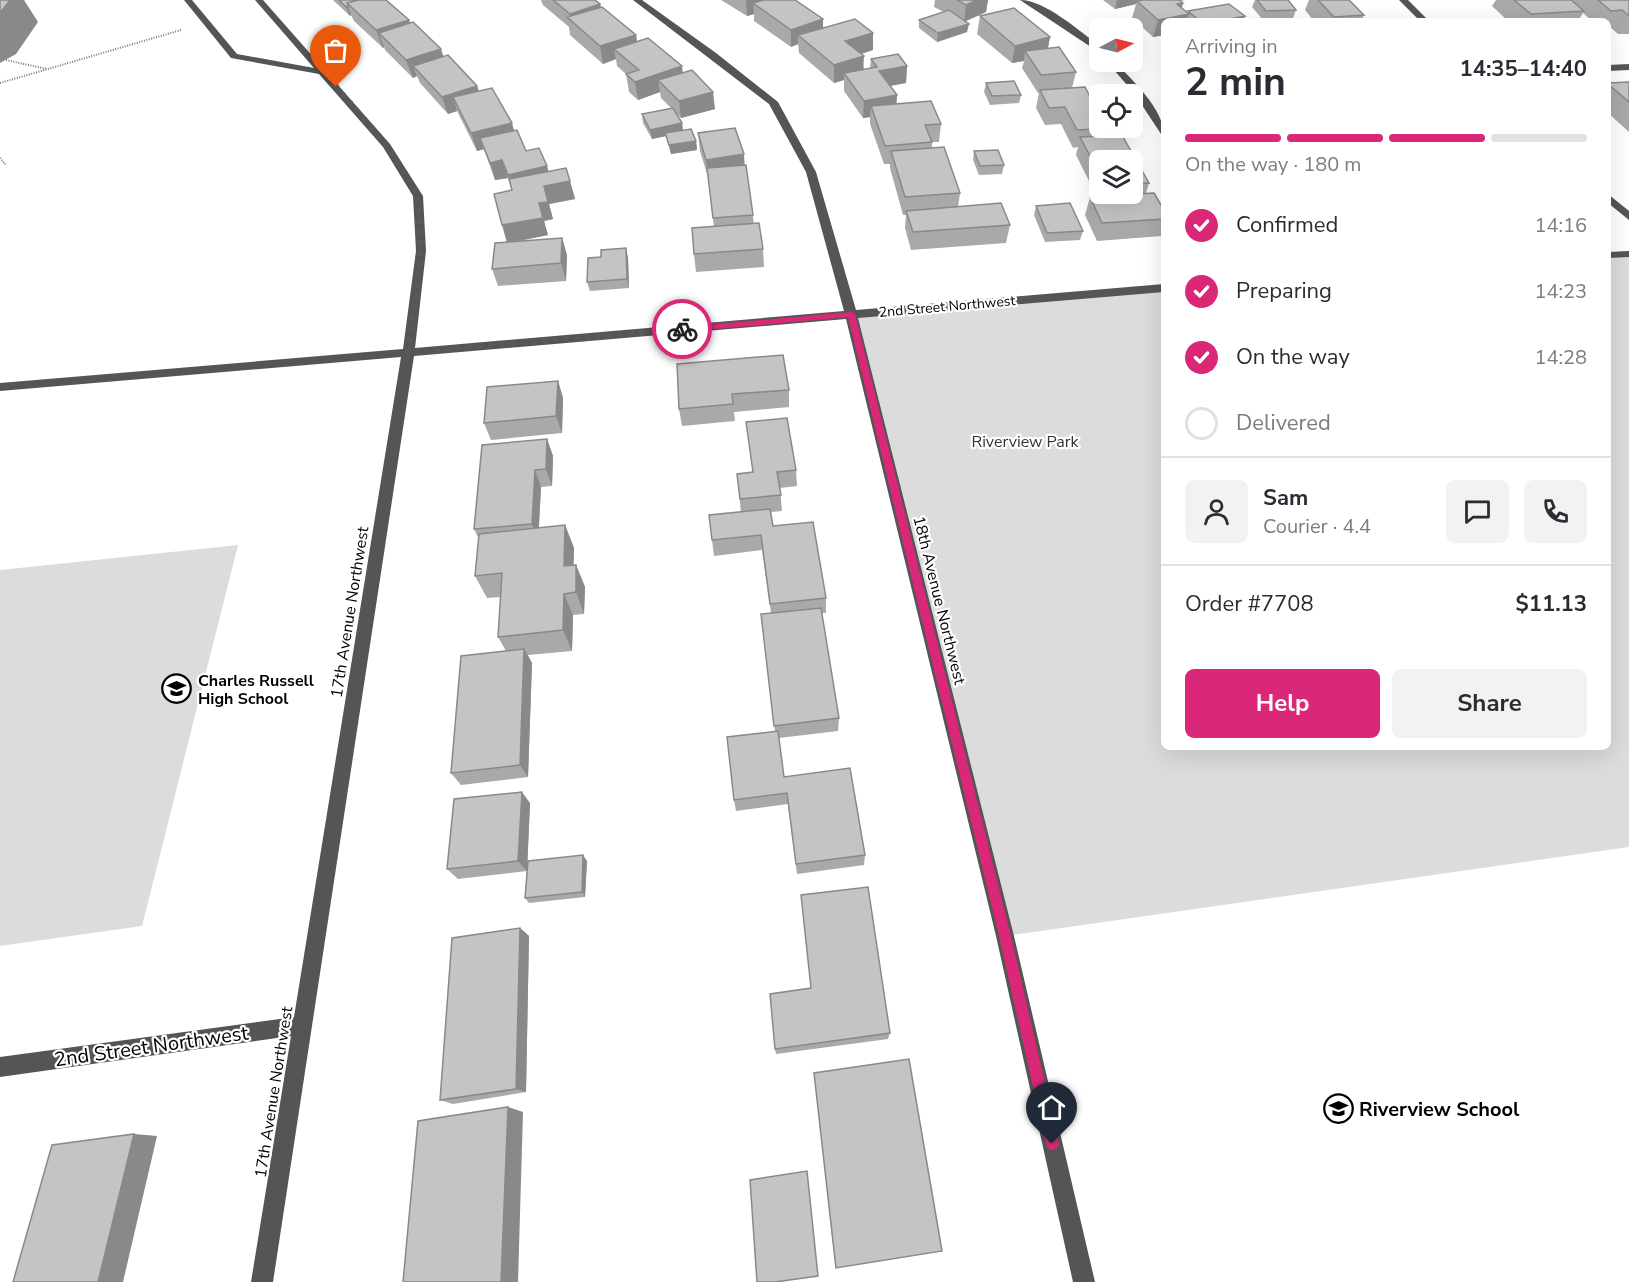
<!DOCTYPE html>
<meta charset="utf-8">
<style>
body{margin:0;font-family:"Nunito Sans",sans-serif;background:#f2f2f3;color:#2b2b33;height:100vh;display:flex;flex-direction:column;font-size:22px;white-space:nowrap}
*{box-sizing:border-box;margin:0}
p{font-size:20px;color:#7c7c81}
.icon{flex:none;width:33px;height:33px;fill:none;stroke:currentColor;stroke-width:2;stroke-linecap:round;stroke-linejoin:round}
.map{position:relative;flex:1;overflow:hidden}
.drawer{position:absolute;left:1161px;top:18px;width:450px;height:732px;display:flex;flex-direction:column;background:#fff;border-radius:9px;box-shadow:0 6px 24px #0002}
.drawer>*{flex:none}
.needle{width:39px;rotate:83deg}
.controls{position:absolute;left:1089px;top:18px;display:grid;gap:12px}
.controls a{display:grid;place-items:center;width:54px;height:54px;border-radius:9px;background:#fff;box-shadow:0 6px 24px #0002;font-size:30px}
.pin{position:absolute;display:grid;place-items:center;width:51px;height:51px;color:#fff;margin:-62px -26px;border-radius:50% 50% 50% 0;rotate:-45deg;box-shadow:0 0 6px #0007}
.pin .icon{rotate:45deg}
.courier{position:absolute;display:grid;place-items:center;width:60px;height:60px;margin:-30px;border:4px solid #db2777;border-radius:50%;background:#fff;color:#222;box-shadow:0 2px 8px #0007}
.head em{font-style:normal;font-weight:700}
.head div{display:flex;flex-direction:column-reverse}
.head{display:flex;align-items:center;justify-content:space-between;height:102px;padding:0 24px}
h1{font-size:39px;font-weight:700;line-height:45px}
.bar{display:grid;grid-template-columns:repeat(4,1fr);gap:9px 6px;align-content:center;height:72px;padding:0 24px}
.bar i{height:8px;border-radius:4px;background:#e1e1e2}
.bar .on{background:#db2777}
.bar p{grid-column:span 4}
.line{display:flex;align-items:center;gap:15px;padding:0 24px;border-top:2px solid #e1e1e2}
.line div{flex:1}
.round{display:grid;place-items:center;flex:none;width:63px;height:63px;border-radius:9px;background:#f2f2f3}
ol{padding:0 24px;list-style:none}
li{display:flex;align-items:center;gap:18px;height:66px}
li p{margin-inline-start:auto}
li .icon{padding:6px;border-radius:50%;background:#db2777;color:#fff;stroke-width:4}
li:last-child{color:#7c7c81}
li i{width:33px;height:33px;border:3px solid #e1e1e2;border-radius:50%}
.button{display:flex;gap:12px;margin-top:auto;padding:12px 24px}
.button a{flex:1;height:69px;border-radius:9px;background:#db2777;color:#fff;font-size:24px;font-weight:700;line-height:69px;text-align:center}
.button a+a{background:#f2f2f3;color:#2b2b33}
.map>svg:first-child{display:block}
.green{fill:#dcdcdc}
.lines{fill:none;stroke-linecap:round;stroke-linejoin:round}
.path{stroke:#777;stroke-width:2;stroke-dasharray:1 1.5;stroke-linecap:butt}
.minor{fill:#555;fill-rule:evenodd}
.wall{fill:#a9a9a9;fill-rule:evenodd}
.shaded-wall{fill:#898989}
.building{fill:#c4c4c4;stroke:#898989;stroke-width:1.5}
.route{fill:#db2777}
.done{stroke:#595959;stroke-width:6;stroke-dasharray:0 10.8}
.labels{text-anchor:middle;stroke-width:4.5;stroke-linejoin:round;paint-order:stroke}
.far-street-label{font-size:14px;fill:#000;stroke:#fff}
.park-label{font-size:16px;fill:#333;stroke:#fff}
.street-label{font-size:16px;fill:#000;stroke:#fff}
.poi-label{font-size:16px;font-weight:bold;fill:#000;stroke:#fff;text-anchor:start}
.near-street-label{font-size:20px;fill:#000;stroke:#fff}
.near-poi-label{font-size:20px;font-weight:bold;fill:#000;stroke:#fff;text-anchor:start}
</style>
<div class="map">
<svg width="1629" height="1282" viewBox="0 0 1629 1282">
<rect width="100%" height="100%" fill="#fff"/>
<!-- green -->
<path class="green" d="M1629 254V847L1005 936 851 314 1164 290V747H1608V256Z
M238 545 142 926 0 946V570Z"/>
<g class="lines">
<!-- path -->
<path class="path" d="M6 60 47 69
M0 83 181 30
M0 158 6 165"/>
<!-- minor -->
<path class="minor" d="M184 0H192L237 54 314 68 255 0H263L390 144 423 196 426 251 415 348 844 311 806 172 769 104 633 0H642L716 53 778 102 816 172 856 310 1164 284V292L858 318 1014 936 1095 1282H1073L996 936 846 319 414 356 273 1282H251L291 1036 0 1077V1057L294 1017 401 357 0 391V383L403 349 416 251 413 196 383 147 319 74 231 58Z
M1020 0C1045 0 1079 31 1100 46V53Z
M1399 0H1408L1429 21H1420Z
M1107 62H1115C1132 80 1164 109 1164 135L1161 134 1134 93Z
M1629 64V70L1608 71V65Z
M1608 194 1629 211V220L1608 203Z
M1629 251V257L1608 258V252Z"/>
</g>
<!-- wall -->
<path class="wall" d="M333 0H386L443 56 477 86 479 91 514 131 526 151 549 172 570 181 575 199 549 204 553 219 544 221 548 235 520 241 562 238 567 255 566 281 498 286 492 269 507 242 512 190 508 178 495 180 484 149 477 151 457 111 448 114 420 83 417 76 413 78 385 50 384 47 383 48 354 21 351 15 350 16Z
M541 0H595L600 4 601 7 636 35 637 41 683 73 715 109 681 118 677 114 682 123 683 130 696 141 697 150 671 154 666 136 652 139 643 123 642 114 671 108 661 98 660 92 638 100 629 92 626 74 617 66 616 59 603 64 570 35 569 27 543 5Z
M721 0H795L823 19V28L873 33V50L861 54 864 70 870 68 871 59 907 66 906 83 890 86 897 95 896 104 941 124 939 142H932V148L960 193 958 207 1010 225 1006 243 911 250 905 228 906 215H903L890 168V164H884L870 124V117L863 118 844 91V80L834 83 799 53 798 44 791 47 754 21V14L747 16Z
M935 0H988L986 12 965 21 967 32 937 42 919 28V20L944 12 934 7Z
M1103 0H1185L1181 1 1183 3 1182 8 1188 13V11L1245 16 1243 21H1164V35L1153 37 1132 18 1136 4 1115 9Z
M1255 0H1288L1296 10 1293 18 1263 20 1252 7Z
M1309 0H1349L1364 15 1361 21H1377H1314L1305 10Z
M1496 0H1629V34H1618L1610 27H1608V21H1592L1583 13 1578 21H1508L1492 6Z
M1014 8 1050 37 1048 49 1059 47 1076 72 1072 88 1085 87 1093 102 1100 101V128H1115L1113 135H1122L1149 183 1146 193H1154L1164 210V231L1162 236 1097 241 1085 215 1090 197H1097L1076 155 1078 147 1073 148 1061 124 1045 125 1036 108 1039 93H1038L1022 68 1024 61 1012 63 977 34 980 16ZM1100 160H1132V194H1100Z
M1629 82V132L1608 113V83Z
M986 83 1021 95 1019 103 990 105 984 92Z
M698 133 745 165 754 224 763 249 764 267 696 272 694 254 714 227 708 177 700 151Z
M974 151 1004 165 1002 174 979 175 973 160Z
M1036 206 1083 231 1080 240 1045 242 1034 215Z
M628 257 629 288 590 291 587 282Z
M677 364 789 390V407L734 412 735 421 682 426 679 409Z
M558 381 563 398 562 433 491 440 484 423Z
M746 422 796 470 797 486 780 488 782 511 771 512 773 526 826 598V613H822L839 718 838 731 779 738 784 777 865 855 864 865 797 874 788 804 736 811 734 800 775 731 763 629 771 613 762 550 714 556 712 540 741 512 737 474 753 472Z
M547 439 553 456 552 486 541 487 539 528 565 525 574 548 573 565H576L585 587 584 614 573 615 572 651 528 655 532 663 528 777 461 785 451 773 506 651 498 637 501 597 487 598 475 576 479 539 474 529Z
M530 803 527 871 458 879 447 869Z
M587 861 585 897 529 903 525 898Z
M801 895 890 1033 888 1039 776 1054 775 1049 811 988Z
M520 928 529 936 526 1092 453 1104 440 1100Z
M814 1073 836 1268 835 1264Z"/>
<!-- shaded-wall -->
<path class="shaded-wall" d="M10 0H24L38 22 16 54 0 63V13Z
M746 0H780L753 3 754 14 747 16Z
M977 0H988L986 12 964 22 966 5Z
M1117 0H1153L1137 1 1136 4 1115 9Z
M1183 3 1179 16 1189 14 1186 21H1164V35L1153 37 1158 20 1177 4Z
M600 4 603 22H572L570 14Z
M348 6 351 15 350 16 346 7Z
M1245 16 1243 21H1220Z
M823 19V36L798 35V44L791 47V30Z
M409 20 415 37 379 33 384 47 383 48 376 30Z
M969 24 967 32 937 42 938 33Z
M873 33V50L845 59V41Z
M636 35 638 52 614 49 616 59 603 64 600 46Z
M1050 37 1046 55 1025 51 1024 61 1012 63 1015 46Z
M441 49 447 67 413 66 417 76 413 78 406 60Z
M864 56 863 74 844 73V80L834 83V65Z
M682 66 684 83 658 80 660 92 638 100 635 82Z
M907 66 906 83 878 88 879 71Z
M477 86 482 103 453 97 457 111 448 114 442 97Z
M713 92 715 109 681 118 679 101Z
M897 95 896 112 871 106 870 117 863 118 864 101Z
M512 123 517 141 480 138 484 149 477 151 471 133Z
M682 123 683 132 665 133 666 136 652 139 650 130Z
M696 141 697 150 671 154 669 145Z
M744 154 745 172 708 177 706 160Z
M502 160 508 178 495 180 490 163Z
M547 166 552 184 513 193 508 175Z
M570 181 575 199 549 204 553 219 544 221 548 235 507 243 502 225 539 203 544 186Z
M562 238 567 255 566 281 561 263Z
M626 248 628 257 629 288 627 279Z
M558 381 563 398 562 433 556 416Z
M547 439 553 456 552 486 546 469Z
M535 470 541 487 538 540 532 524Z
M565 525 574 548 573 589 564 566Z
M576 565 585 587 584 614 576 592Z
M564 594 573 615 572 651 563 630Z
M524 649 532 663 528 777 520 765Z
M522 792 530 803 527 871 518 861Z
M583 855 587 861 585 897 582 892Z
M520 928 529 936 526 1092 516 1089Z
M508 1107 523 1112 518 1282H501Z
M134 1134 157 1136 123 1282H98Z"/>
<!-- building -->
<path class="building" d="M0 0H10L0 13Z
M339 0H358L347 3 348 6 346 7Z
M358 0H386L409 20 376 30 347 3Z
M553 0H595L600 4 570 14Z
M764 0H795L823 19 791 30 753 3Z
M957 0H977L966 5Z
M1144 0H1179L1183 3 1177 4 1189 14 1158 20 1137 1Z
M1257 0H1288L1296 10 1266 11Z
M1318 0H1349L1364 15 1334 17Z
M1514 0H1571L1584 11 1531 14Z
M1598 0H1629V16L1622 10 1611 11Z
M1229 4 1245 16 1220 21H1200L1188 11Z
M602 7 636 35 600 46 567 17Z
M1014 8 1050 37 1015 46 980 16Z
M949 10 969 24 938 33 919 20Z
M855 19 873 33 845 41 864 56 834 65 798 35Z
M1376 20 1377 21H1354Z
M413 22 441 49 406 60 379 33Z
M648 38 682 66 635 82 626 74 639 70 614 49Z
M1059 47 1076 72 1041 75 1025 51Z
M898 54 907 66 879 71 897 95 864 101 844 73 877 67 871 59Z
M448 55 477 86 442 97 413 66Z
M692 70 713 92 679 101 658 80Z
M1014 81 1021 95 992 96 986 83Z
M1629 82V102L1608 84V83Z
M1085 87 1093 102 1100 101V128H1113L1077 130 1065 107 1049 108 1040 90Z
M492 88 512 123 471 133 453 97Z
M931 101 941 124 925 125 932 142 885 146 871 106Z
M673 108 682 123 650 130 642 114Z
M735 128 744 154 706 160 698 133Z
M691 129 696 141 669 145 665 133Z
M517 130 526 151 539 148 547 166 508 175 502 160 490 163 480 138Z
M1122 135 1149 183 1132 184V160H1100V175L1080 137Z
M944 147 960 193 905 197 891 151Z
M998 150 1004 165 980 166 974 151Z
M746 165 753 215 713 218 707 168Z
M566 168 570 181 544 186 548 202 539 203 543 218 502 225 494 194 512 190 509 179Z
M1154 193 1164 210V219L1102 223 1090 197Z
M1001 203 1010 225 913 232 906 211Z
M1070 203 1083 231 1047 233 1036 206Z
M759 223 763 249 694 254 692 228Z
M562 238 561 263 492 269 495 243Z
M626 248 627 279 587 282 588 258 601 257V250Z
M783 355 789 390 732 394 733 404 679 409 677 364Z
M558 381 556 416 484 423 487 387Z
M787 418 796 470 777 472 781 495 740 499 737 474 753 472 746 422Z
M547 439 546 469 535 470 532 524 474 529 482 445Z
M770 509 773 526 813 522 826 598 770 604 761 535 712 540 709 515Z
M565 525 564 566 576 565V592L564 594 563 630 498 637 502 573 475 576 479 534Z
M821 608 839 718 774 726 761 614Z
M524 649 520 765 451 773 461 656Z
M778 731 784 777 850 768 865 855 796 864 787 793 734 800 727 737Z
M522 792 518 861 447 869 454 799Z
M583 855 582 892 525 898 528 861Z
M868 887 890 1033 775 1049 770 994 811 988 801 895Z
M520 928 516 1089 440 1100 452 938Z
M909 1059 942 1251 836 1268 814 1073Z
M508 1107 501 1282H403L418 1121Z
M134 1134 98 1282H13L52 1145Z
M807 1171 818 1276 775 1282H757L750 1180Z"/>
<!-- route -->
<path class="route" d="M851 312 855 314 1011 936 1059 1144 1057 1148 1052 1150 1048 1148 1046 1144 999 936 848 317 682 332 678 329 682 327Z"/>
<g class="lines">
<!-- done -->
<path class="done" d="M336 87 387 146 418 196 421 251 408 353 682 329"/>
</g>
<!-- icons -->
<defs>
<symbol id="school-ring" viewBox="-11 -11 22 22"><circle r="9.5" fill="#fff" stroke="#000" stroke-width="1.5"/><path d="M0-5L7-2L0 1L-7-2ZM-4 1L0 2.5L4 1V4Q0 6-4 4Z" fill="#000"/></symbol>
</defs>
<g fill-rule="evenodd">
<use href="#school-ring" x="160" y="672" width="33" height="33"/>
<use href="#school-ring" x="1322" y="1092" width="33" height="33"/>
</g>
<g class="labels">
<!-- far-street labels -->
<g class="far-street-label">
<text transform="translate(947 306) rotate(-5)" y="5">2nd Street Northwest</text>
</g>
<!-- park labels -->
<g class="park-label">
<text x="1025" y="447">Riverview Park</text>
</g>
<!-- street labels -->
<g class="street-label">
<text transform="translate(940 600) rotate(76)" y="6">18th Avenue Northwest</text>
<text transform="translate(349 612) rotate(-81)" y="6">17th Avenue Northwest</text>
<text transform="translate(273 1092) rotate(-81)" y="6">17th Avenue Northwest</text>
</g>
<!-- poi labels -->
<g class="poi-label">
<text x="198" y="686">Charles Russell<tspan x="198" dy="18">High School</tspan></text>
</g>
<!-- near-street labels -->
<g class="near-street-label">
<text transform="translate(151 1046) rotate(-8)" y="7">2nd Street Northwest</text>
</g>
<!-- near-poi labels -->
<g class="near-poi-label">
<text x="1359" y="1116">Riverview School</text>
</g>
</g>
</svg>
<div class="controls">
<a><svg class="needle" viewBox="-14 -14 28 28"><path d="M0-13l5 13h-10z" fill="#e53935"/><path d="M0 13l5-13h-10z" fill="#7c7c81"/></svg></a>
<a><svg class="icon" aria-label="locate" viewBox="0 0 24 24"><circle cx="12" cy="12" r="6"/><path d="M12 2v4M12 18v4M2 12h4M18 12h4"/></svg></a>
<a><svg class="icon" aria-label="layers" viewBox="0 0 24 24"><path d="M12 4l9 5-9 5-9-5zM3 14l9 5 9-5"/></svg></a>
</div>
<div class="pin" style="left:336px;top:87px;background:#ea580c"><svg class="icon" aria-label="bag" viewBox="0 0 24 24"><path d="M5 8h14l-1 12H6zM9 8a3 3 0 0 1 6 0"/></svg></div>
<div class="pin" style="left:1052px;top:1144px;background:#1f2937"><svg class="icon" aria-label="home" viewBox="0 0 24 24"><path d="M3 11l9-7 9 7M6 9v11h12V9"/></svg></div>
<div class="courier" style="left:682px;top:329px"><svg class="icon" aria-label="bike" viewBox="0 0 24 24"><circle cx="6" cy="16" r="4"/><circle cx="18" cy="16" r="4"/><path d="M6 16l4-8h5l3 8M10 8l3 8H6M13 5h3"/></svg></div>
<section class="drawer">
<div class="head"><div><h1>2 min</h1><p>Arriving in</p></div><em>14:35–14:40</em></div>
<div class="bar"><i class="on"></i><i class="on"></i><i class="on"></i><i></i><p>On the way · 180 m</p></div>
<ol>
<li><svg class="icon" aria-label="check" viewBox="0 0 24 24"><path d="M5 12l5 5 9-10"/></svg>Confirmed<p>14:16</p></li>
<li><svg class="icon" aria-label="check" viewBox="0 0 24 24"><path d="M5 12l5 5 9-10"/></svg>Preparing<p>14:23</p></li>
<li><svg class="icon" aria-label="check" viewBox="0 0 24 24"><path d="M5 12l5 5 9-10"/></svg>On the way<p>14:28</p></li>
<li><i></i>Delivered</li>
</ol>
<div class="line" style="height:108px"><a class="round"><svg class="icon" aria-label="person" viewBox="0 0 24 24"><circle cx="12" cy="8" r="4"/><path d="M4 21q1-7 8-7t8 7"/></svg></a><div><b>Sam</b><p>Courier · 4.4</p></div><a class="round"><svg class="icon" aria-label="chat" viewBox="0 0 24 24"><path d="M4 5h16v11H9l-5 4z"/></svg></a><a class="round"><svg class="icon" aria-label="phone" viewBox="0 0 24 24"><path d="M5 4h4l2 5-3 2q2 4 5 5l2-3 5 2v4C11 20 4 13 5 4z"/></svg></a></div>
<div class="line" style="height:78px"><div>Order #7708</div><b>$11.13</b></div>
<div class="button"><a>Help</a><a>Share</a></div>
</section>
</div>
